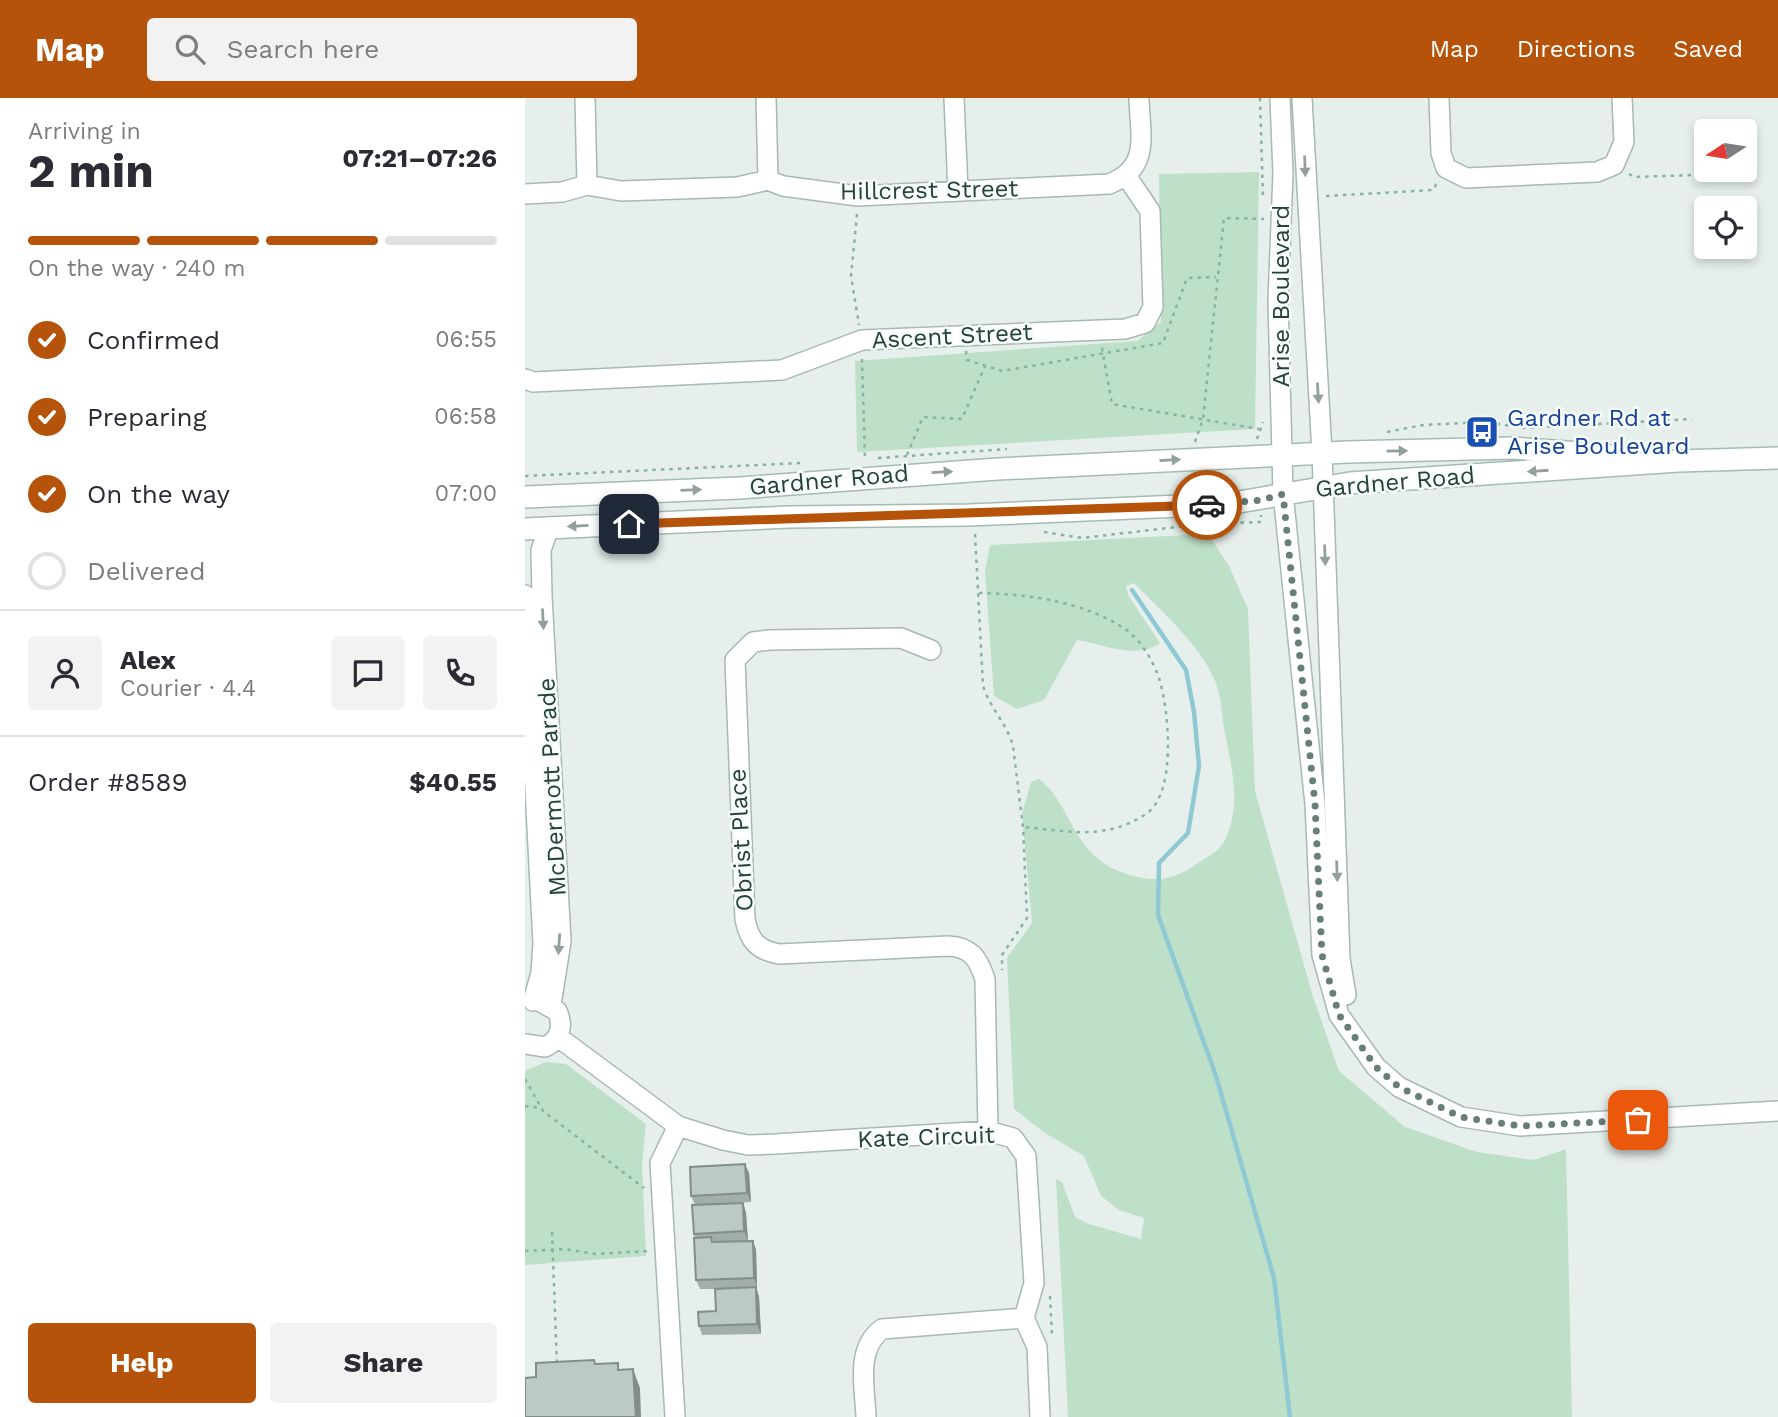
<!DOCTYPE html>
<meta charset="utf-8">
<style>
body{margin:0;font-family:"Work Sans",sans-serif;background:#f2f2f3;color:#2b2b33;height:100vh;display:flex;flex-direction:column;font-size:26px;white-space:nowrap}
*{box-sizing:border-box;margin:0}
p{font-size:23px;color:#7c7c81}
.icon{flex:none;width:38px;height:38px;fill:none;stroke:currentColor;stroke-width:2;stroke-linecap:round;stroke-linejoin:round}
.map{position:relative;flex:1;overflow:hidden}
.sheet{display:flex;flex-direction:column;background:#fff;width:525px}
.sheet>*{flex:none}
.needle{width:46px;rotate:258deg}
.buttons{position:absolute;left:1169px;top:21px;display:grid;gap:14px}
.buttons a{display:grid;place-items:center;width:63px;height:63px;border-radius:7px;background:#fff;box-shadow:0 4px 10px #0003;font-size:35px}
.pin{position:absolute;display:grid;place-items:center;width:60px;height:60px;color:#fff;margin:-30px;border-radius:14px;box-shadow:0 4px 10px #0006}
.courier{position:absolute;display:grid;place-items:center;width:70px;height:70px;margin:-35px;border:5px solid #b45309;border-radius:50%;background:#fff;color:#222;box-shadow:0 2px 9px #0007}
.overview em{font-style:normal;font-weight:700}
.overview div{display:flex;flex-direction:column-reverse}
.overview{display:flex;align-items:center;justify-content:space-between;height:119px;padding:0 28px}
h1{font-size:46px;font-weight:700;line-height:52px}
.bar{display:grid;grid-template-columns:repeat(4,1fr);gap:10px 7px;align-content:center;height:84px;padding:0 28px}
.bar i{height:9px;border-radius:5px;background:#e1e1e2}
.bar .active{background:#b45309}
.bar p{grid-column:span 4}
.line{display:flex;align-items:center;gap:18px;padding:0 28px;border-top:2px solid #e1e1e2}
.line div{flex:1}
.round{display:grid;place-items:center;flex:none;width:74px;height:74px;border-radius:7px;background:#f2f2f3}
ol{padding:0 28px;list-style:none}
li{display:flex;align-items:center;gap:21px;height:77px}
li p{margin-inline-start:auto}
li .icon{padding:7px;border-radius:50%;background:#b45309;color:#fff;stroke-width:4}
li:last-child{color:#7c7c81}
li i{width:38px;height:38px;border:4px solid #e1e1e2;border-radius:50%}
.action{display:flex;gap:14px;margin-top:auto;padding:14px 28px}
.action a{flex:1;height:80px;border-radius:7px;background:#b45309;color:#fff;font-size:28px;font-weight:700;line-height:80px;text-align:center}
.action a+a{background:#f2f2f3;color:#2b2b33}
header{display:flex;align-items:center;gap:42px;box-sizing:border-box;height:98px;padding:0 35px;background:#b45309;color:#fff}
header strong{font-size:33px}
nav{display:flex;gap:38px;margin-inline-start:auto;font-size:24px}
.search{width:490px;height:63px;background:#f2f2f3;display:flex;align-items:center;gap:18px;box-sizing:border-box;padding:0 24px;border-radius:7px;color:#7c7c81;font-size:26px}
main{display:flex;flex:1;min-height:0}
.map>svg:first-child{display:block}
.green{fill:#bfe0c8}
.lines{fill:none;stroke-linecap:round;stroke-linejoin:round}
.stream{stroke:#8ec9d4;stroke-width:4.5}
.street-casing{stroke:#a8b8b2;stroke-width:22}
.secondary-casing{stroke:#a4bbb3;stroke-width:24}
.path{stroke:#86b3a5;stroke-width:2.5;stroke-dasharray:3.5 5;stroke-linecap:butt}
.street{stroke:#fff;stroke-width:19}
.secondary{stroke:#fff;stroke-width:21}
.wall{fill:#a1aea9}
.shaded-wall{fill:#838d89}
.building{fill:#bbcac4;stroke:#838d89;stroke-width:2}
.oneway{fill:#92a09c}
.done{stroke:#687f78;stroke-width:7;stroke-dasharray:0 12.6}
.route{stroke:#b45309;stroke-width:9}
.labels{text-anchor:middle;stroke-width:5;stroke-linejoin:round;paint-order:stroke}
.street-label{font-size:24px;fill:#24423a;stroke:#f7fbf9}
.transit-label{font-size:24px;fill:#164399;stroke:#f7fbf9;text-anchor:start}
</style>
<header>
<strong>Map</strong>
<div class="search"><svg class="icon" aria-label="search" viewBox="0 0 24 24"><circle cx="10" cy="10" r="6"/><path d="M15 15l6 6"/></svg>Search here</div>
<nav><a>Map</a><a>Directions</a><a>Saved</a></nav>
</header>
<main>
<section class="sheet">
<div class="overview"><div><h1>2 min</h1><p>Arriving in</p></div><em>07:21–07:26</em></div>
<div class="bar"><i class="active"></i><i class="active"></i><i class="active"></i><i></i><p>On the way · 240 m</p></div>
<ol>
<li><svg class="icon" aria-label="check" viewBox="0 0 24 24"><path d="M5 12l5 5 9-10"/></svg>Confirmed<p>06:55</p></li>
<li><svg class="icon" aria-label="check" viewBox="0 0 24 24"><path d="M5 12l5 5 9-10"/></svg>Preparing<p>06:58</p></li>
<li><svg class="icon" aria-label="check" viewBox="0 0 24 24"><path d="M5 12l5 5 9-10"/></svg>On the way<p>07:00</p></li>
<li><i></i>Delivered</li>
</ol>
<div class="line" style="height:126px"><a class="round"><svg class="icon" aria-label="person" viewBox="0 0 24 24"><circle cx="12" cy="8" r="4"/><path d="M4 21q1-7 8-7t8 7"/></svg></a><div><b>Alex</b><p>Courier · 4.4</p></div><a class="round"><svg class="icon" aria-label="chat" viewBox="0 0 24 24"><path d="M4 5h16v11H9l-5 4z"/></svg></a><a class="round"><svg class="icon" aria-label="phone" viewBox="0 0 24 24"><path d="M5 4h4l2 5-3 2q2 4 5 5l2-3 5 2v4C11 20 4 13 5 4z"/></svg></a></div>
<div class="line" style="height:91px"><div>Order #8589</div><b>$40.55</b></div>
<div class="action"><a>Help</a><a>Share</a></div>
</section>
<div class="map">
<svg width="1253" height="1319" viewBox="0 0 1253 1319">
<rect width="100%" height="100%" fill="#e6efeb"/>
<!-- green -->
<path class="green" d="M734 74 730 331 332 354 330 263 612 243 636 224 634 76Z
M683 436 704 468 723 511 730 693 788 899 814 973 880 1029 952 1054 1009 1062 1041 1051 1047 1319H543L531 1081 537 1084 550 1119 564 1126 616 1141 619 1120 594 1112 576 1098 559 1058 520 1035 489 1011 482 860 507 825 497 716 506 684 514 681C544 702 547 753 591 772 621 784 644 786 670 767 679 761 694 753 699 744 718 707 706 668 699 630 697 616 696 601 692 588 680 552 636 512 609 485L601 488 603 497 635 545C612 562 577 546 552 542L519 602 492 611 469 598 460 473 465 447Z
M20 964 41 966 121 1026 117 1065 121 1158 0 1167V973Z"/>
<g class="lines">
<!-- stream -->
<path class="stream" d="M607 492 661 572 669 614 674 668 663 735 634 765 633 817 691 978 749 1180 765 1319"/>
<defs>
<path id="street" d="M60 0 62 87
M241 0 243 82
M429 0 433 93
M755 0 758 75 753 203 758 395 790 706 797 857 814 917 851 969 874 989 936 1019 995 1028 1253 1013
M777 0 797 355 815 861 821 897
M914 0 916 55 921 70 941 80 1072 74 1089 67 1099 44 1097 0
M0 96 37 94 62 87 96 93 212 89 243 82 258 88 333 98 584 86C626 70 615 38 614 0
M0 281 8 284 257 272 337 242 600 231 620 225 628 209 625 113 602 79
M24 429 16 452 17 498 36 843 26 907
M0 497 18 845 16 875 8 903
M406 552 376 540 244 542 228 544 210 562 220 821C224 842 232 852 254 856L423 848C446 849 453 860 460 881L463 1033
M33 939 153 1028 198 1042 223 1047 250 1046 463 1033 488 1040 501 1058 509 1185 499 1220 512 1249 515 1319
M0 946 20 949C35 942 39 928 32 913L14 903
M150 1319 135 1065 153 1028
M341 1319C340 1289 330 1251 357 1231L499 1220"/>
<path id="secondary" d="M0 399 214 390 473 371 823 354 987 350 1082 357
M0 431 264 419 444 417 702 406 825 385 1154 363 1253 360"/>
</defs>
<!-- street casing -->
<use href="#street" class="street-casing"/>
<!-- secondary casing -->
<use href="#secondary" class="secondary-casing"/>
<!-- path -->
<path class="path" d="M735 0 738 100
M1104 76 1109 79 1169 77
M801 98 908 92 912 85
M332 116 326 178 334 227
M577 250 587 306 734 331
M441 253 442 262 477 273 638 245 662 180 691 179
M337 261 340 361
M862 334 898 327 960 324 999 330 1167 321
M732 341 738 324
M670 344 678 321 699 120 739 121
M382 357 398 319 437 321 460 268
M353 360 482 351
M0 378 276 365
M707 425 736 424V417
M519 434 557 440 669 427
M450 436 458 588C465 610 482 626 488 648L498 729 502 820 477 857V872
M454 495C502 496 556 503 597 529 615 540 627 561 634 580 644 611 652 696 621 716 579 743 544 733 498 729
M0 981 18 1013 119 1090
M0 1008 16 1010
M27 1134 32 1267
M0 1153 40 1151 70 1156 125 1153
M525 1198 527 1237"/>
<!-- street -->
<use href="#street" class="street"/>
<!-- secondary -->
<use href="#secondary" class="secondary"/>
</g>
<!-- wall -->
<path class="wall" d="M224 1075 226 1104 170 1107 166 1098Z
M218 1105 221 1115 223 1143H228L231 1152 232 1189H231L234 1199 236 1236 177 1237 174 1228 191 1213 190 1191H175L171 1182 170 1140 169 1136Z"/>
<!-- shaded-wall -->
<path class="shaded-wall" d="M220 1066 224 1075 226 1104 222 1095Z
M218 1105 221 1115 223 1143 219 1133Z
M228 1143 231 1152 232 1189 229 1180Z
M231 1189 234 1199 236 1236 232 1226Z
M108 1271 115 1290 116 1319H111Z"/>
<!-- building -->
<path class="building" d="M220 1066 222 1095 166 1098 165 1069Z
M218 1105 219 1133 169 1136 167 1107Z
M186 1139 187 1144 228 1143 229 1180 171 1182 169 1140Z
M231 1189 232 1226 174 1228 173 1214 191 1213 190 1191Z
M69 1262 70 1266 93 1265V1272L108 1271 111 1319H0V1280L11 1279V1265Z"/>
<!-- one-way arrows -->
<defs><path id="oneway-solid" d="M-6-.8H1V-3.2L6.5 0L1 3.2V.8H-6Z" transform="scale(1.75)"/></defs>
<g class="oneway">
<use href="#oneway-solid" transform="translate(780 68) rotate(88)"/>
<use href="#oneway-solid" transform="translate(793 295) rotate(87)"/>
<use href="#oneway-solid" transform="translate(872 353) rotate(-1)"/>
<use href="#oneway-solid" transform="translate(645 362) rotate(-3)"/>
<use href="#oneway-solid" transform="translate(1013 373) rotate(176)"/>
<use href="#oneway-solid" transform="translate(417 374) rotate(-3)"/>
<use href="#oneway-solid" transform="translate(166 392) rotate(-2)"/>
<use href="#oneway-solid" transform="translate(53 428) rotate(177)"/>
<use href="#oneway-solid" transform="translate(800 457) rotate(88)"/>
<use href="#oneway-solid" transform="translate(18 521) rotate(87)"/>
<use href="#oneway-solid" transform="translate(812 773) rotate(88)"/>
<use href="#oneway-solid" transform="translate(34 846) rotate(94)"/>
</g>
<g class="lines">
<!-- done -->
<path class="done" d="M682 407 737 402 758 396 790 706 797 857 814 917 851 969 874 989 936 1019 995 1028 1113 1022"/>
<!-- route -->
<path class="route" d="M104 426 682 407"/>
</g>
<!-- icons -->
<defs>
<symbol id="bus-square" viewBox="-11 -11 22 22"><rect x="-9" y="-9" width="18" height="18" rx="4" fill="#1a4fb4" stroke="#f7fbf9"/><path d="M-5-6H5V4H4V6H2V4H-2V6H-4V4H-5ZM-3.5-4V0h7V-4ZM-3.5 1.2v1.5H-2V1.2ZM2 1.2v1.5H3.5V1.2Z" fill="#fff"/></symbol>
</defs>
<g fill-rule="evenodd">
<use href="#bus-square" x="938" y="315" width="38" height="38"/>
</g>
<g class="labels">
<!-- street labels -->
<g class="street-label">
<text transform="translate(404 92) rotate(-1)" y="8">Hillcrest Street</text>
<text transform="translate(756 198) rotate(-90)" y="8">Arise Boulevard</text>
<text transform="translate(427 238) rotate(-3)" y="8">Ascent Street</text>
<text transform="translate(304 382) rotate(-5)" y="8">Gardner Road</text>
<text transform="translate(870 384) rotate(-5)" y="8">Gardner Road</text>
<text transform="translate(27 689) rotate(-93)" y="8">McDermott Parade</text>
<text transform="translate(216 742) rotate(-93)" y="8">Obrist Place</text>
<text transform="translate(401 1039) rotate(-2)" y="8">Kate Circuit</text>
</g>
<!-- transit labels -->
<g class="transit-label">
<text x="982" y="328">Gardner Rd at<tspan x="982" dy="28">Arise Boulevard</tspan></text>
</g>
</g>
</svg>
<div class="buttons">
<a><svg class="needle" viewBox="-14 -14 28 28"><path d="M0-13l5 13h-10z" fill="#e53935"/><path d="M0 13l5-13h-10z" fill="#7c7c81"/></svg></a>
<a><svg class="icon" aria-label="locate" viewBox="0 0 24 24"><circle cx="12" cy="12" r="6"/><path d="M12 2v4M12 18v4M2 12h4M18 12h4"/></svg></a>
</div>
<div class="pin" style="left:1113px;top:1022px;background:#ea580c"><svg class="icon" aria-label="bag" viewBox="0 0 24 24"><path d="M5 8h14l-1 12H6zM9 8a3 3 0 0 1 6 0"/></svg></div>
<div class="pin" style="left:104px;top:426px;background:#1f2937"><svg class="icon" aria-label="home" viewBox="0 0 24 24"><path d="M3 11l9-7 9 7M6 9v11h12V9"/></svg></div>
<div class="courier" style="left:682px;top:407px"><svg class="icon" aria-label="car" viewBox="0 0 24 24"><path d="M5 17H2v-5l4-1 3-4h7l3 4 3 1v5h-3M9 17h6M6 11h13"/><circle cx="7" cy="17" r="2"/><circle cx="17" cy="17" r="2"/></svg></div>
</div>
</main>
